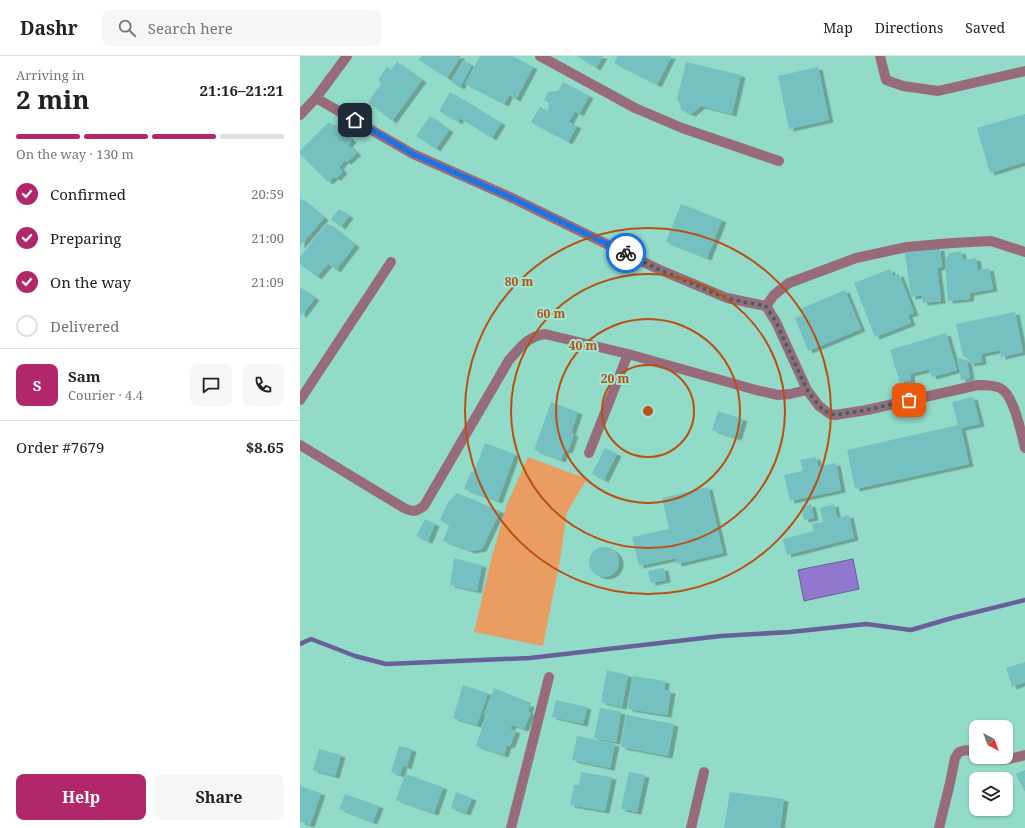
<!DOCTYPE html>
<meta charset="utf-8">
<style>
body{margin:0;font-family:"Noto Serif",serif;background:#f6f6f6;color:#222;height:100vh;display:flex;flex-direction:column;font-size:15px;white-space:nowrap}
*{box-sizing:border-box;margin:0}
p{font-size:13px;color:#767676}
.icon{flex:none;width:22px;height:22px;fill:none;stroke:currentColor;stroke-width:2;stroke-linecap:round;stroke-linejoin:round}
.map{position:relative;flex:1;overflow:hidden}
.sheet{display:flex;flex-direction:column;background:#fff;width:300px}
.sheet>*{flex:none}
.needle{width:26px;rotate:139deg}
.controls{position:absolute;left:669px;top:664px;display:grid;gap:8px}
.controls a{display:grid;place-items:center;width:44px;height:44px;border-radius:8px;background:#fff;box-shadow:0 1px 3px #0004;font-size:20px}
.pin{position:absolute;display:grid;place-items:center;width:34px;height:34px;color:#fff;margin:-17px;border-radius:8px;box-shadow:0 2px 6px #0006}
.courier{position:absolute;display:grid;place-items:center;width:40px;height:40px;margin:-20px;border:3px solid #1a73e8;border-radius:50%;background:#fff;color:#222;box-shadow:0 1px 5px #0007}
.overview em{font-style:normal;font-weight:700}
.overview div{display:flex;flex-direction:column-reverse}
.overview{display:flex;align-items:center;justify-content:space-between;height:68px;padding:0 16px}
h1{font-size:26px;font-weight:700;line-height:30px}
.bar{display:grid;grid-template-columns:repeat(4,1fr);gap:6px 4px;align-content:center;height:48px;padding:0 16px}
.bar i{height:5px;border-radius:3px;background:#e0e0e0}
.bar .current{background:#b1286a}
.bar p{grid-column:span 4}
.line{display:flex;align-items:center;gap:10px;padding:0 16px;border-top:1px solid #e0e0e0}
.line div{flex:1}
.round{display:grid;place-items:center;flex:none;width:42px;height:42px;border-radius:8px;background:#f6f6f6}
ol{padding:0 16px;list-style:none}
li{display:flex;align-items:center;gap:12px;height:44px}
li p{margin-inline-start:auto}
li .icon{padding:4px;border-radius:50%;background:#b1286a;color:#fff;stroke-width:4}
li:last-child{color:#767676}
li i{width:22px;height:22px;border:2px solid #e0e0e0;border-radius:50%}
.primary-button{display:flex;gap:8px;margin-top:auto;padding:8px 16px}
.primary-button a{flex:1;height:46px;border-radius:8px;background:#b1286a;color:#fff;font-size:16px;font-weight:700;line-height:46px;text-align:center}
.primary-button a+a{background:#f6f6f6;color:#222}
header{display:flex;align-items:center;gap:24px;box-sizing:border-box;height:56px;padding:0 20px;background:#fff;border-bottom:1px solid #e0e0e0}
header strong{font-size:19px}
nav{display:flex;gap:22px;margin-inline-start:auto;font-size:14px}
.search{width:280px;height:36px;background:#f6f6f6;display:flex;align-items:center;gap:10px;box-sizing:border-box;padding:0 14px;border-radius:8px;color:#767676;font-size:15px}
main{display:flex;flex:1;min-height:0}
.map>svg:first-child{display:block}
.green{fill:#ea9d63}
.water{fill:#9277cf;stroke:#695f9b}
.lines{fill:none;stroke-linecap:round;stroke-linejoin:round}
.stream{stroke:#695f9b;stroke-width:4.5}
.building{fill:#74c1c2;filter:url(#shadow)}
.minor{stroke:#976b7a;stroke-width:10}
.done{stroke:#39665c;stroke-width:4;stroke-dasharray:0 7.2}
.route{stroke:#1a73e8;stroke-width:5}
.ring{fill:none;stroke:#bb4f10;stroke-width:2}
.centre{fill:#bb4f10;stroke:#a0e8d6;stroke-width:2}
.ring-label{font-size:12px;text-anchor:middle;font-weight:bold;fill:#bb4f10;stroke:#a0e8d6;stroke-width:4;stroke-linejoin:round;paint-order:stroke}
</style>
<header>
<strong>Dashr</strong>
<div class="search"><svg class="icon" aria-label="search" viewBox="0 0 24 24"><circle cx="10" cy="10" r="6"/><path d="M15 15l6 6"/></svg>Search here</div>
<nav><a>Map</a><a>Directions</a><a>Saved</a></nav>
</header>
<main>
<section class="sheet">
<div class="overview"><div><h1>2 min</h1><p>Arriving in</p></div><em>21:16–21:21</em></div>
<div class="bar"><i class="current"></i><i class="current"></i><i class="current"></i><i></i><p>On the way · 130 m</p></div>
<ol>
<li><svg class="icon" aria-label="check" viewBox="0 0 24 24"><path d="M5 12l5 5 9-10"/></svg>Confirmed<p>20:59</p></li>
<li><svg class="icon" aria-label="check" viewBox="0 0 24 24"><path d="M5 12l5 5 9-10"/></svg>Preparing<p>21:00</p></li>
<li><svg class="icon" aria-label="check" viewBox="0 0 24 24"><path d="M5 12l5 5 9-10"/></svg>On the way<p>21:09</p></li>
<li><i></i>Delivered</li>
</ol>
<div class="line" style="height:72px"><b class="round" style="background:#b1286a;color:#fff">S</b><div><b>Sam</b><p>Courier · 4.4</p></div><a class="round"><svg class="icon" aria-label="chat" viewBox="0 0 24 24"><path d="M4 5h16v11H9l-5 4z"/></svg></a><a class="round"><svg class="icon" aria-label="phone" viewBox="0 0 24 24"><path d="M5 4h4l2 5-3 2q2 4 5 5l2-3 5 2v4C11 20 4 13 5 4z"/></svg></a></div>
<div class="line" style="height:52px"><div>Order #7679</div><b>$8.65</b></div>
<div class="primary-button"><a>Help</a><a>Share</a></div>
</section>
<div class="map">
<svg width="725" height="772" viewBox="0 0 725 772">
<defs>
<filter id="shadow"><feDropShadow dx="4.5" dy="2.5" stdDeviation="0" flood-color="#0004"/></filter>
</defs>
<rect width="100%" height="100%" fill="#93dbc9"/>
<!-- green -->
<path class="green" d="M228 401 287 423 267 456 260 504 243 590 174 576 192 500 207 448Z"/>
<!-- water -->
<path class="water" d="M553 503 559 533 504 545 498 514Z"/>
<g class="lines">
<!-- stream -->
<path class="stream" d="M0 588 11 583 55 600 86 608 230 602 421 580 490 576 566 568 611 574 652 562 725 544"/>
</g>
<!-- building -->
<path class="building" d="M122 0H161L147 22 119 4Z
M180 0H212L233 11 216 43 209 39 204 48 165 28Z
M277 0H303L296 12Z
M318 0H370L371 1 357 29 314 7Z
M163 4 172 9 160 31 151 26Z
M97 6 122 24 92 65 68 46 81 28 78 24 87 11 91 14Z
M386 6 441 19 432 58 401 50 391 58 381 54 380 48 377 43Z
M518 11 529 64 489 73 478 20Z
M263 26 289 40 279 58 275 55 269 66 277 70 268 86 231 66 240 51 248 55 249 47 244 44 248 36 258 35Z
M150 36 201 67 192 82 160 62 158 66 139 55Z
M725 58V106L690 117 677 72Z
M130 60 149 74 136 93 116 80Z
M29 66 52 84 48 89 57 97 47 106 44 105 39 111 43 115 37 122 34 121 28 126 0 98V95Z
M0 142 24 162 0 190Z
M381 148 422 164 407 202 366 186Z
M39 153 49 160 41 171 31 163Z
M27 167 55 189 36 214 28 208 17 221 0 208V201Z
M640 192 642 211 637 212 641 245 623 247 622 239 611 241 605 197Z
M661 195 663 204 676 202 678 214 689 212 693 233 670 237 669 243 648 245 645 206 649 197Z
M590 213 593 220 599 218 614 257 608 259 611 267 575 281 554 227Z
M0 231 15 242 2 259 0 258Z
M545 234 561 273 508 295 495 262 503 259 500 253Z
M715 256 723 296 701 301 700 294 681 298 682 306 670 308 668 302 663 300 656 268Z
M646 277 657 314 632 321 629 313 610 318 611 324 600 327 590 294Z
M657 302 667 304 670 322 661 324Z
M673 341 680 368 661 372 669 408 555 433 547 394 658 369 652 346Z
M251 346 278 356 271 377 274 378 268 395 265 394 261 404 234 394Z
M418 355 443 363 437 382 412 374Z
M185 387 215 398 198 445 164 433 171 415 174 416Z
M305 392 317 398 304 424 292 418Z
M516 401 518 411 536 407 541 434 490 445 484 419 503 415 500 404Z
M408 431 423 497 377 508 376 502 339 510 332 481 369 473 362 442Z
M157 437 200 455 182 493 171 495 143 485 149 470 140 464 148 446Z
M511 448 514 462 504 464 501 451Z
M534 448 537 462 549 459 554 482 487 499 483 483 514 475 512 468 523 466 520 452Z
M125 463 135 468 128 485 116 480Z
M289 506a15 15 0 1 1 30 0a15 15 0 1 1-30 0Z
M154 502 182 509 177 535 150 529Z
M364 512 366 524 351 527 348 515Z
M725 606V626L712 631 706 612Z
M307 614 328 619 322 651 301 646Z
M333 620 365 625 364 634 371 635 367 659 328 653Z
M163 629 188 637 177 669 153 662Z
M194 632 226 645 225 647 230 649 228 656H231L224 673 212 669 210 673 216 675 210 690 207 689 204 699 176 690 186 660 202 665 184 658Z
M256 644 287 651 283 668 252 661Z
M300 652 321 656 316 686 294 682Z
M326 659 374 668 368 700 321 691Z
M277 680 315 688 310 712 272 704Z
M99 690 112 693 107 711 103 709 100 719 91 716Z
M19 693 41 699 35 720 13 714Z
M725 714V736L716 718Z
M281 716 312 721 305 755 270 749 274 729H279Z
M329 716 345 719 337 756 321 753Z
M105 718 143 731 134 757 96 744Z
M0 730 21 737 10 769 0 766Z
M156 736 172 742 166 757 151 752Z
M430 736 484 743 480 772H424Z
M45 738 79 750 73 766 39 753Z"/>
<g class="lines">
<!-- minor -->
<path class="minor" d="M240 0 335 52 382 72 479 105
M580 0 586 24 603 30 638 35 725 15
M16 42 113 98 210 141 358 213 427 242 466 250 476 266 507 334 519 350 530 358 535 359 567 354 678 329C685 329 694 329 700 332 714 338 721 377 725 392
M0 59 16 42 47 0
M466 250 474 239 489 227 556 202 607 191 652 187 691 185 725 196
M0 344 91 206
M0 389 104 452C113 456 116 456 124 450L209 304C220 292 228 280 245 278L328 298
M289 397 328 298 456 334 478 339 490 338 507 334
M688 701C702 705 711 703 725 699
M211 772 249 621
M391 772 404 716
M639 772 650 727 655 702 659 696 666 694 676 697"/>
</g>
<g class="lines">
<!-- done -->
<path class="done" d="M326 197 358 213 421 240 434 244 466 250 476 266 507 334 519 350 525 355 535 359 567 354 609 344"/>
<!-- route -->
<path class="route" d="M55 64 113 98 210 141 326 197"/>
</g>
<!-- distance rings -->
<g class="ring">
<circle cx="348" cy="355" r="46"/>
<circle cx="348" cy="355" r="92"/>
<circle cx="348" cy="355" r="137"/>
<circle cx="348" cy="355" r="183"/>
</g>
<circle cx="348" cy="355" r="6" class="centre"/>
<g class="ring-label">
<text x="219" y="230">80 m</text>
<text x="251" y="262">60 m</text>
<text x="283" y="294">40 m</text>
<text x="315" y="327">20 m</text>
</g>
</svg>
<div class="controls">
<a><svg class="needle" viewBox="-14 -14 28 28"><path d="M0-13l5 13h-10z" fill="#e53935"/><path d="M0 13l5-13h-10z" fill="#767676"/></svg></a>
<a><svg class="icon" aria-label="layers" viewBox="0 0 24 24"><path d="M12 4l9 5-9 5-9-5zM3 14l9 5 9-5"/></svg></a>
</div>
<div class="pin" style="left:609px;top:344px;background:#ea580c"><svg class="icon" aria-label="bag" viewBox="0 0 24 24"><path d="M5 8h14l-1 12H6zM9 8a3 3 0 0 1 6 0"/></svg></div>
<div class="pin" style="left:55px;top:64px;background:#1f2937"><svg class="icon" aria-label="home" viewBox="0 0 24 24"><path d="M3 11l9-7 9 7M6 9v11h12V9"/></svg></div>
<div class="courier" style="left:326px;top:197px"><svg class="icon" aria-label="bike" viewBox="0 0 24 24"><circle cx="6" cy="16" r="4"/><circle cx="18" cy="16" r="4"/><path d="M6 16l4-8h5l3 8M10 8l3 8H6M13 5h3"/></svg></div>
</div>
</main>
